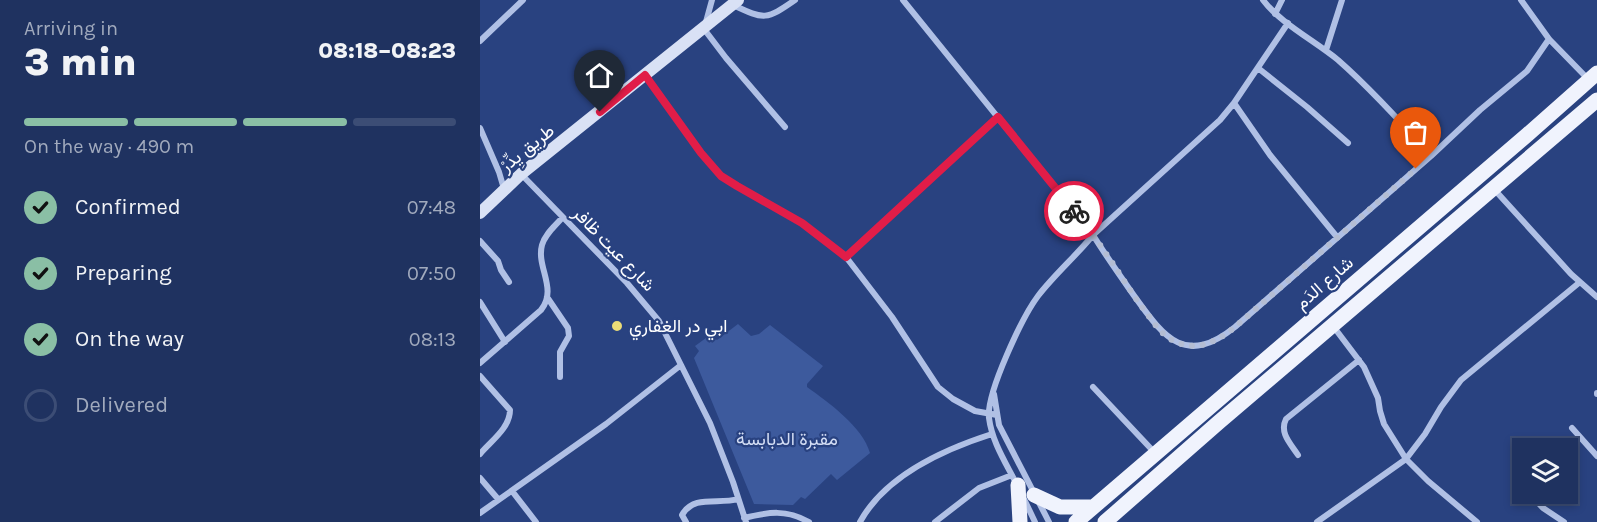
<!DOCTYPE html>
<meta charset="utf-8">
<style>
body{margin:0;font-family:Karla,Vazirmatn,sans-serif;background:#273a66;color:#f1f3f6;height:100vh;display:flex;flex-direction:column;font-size:22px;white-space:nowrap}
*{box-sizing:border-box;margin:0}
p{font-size:20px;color:#a1aabd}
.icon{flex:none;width:33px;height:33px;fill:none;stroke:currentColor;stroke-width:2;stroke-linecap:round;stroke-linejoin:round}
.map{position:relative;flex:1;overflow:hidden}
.sheet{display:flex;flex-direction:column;background:#1f3260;width:480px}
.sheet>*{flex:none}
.controls{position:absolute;left:1032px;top:438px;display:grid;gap:12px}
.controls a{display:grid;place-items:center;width:66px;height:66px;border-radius:0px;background:#1f3260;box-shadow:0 3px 9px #0003,0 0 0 2px #3c4d75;font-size:30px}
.pin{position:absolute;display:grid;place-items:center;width:51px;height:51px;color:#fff;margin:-62px -26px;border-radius:50% 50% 50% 0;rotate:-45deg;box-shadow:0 0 6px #0007}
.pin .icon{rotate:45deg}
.courier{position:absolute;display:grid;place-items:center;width:60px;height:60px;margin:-30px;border:4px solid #e11d48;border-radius:50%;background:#fff;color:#222;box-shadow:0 2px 8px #0007}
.overview em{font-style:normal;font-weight:800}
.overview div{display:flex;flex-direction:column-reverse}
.overview{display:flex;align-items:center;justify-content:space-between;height:102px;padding:0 24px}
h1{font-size:39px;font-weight:800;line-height:45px}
.bar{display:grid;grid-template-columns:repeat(4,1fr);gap:9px 6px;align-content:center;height:72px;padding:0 24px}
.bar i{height:8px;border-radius:4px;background:#3c4d75}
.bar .current{background:#8abfa5}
.bar p{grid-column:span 4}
ol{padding:0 24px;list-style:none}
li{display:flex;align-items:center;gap:18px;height:66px}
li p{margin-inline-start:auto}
li .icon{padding:6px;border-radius:50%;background:#8abfa5;color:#111;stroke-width:4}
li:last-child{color:#a1aabd}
li i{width:33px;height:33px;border:3px solid #3c4d75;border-radius:50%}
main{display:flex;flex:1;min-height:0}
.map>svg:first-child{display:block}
.green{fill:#3d5a9d}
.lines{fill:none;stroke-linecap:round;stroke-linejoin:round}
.street{stroke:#b0c0e5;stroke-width:6}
.secondary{stroke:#d9e1f5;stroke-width:12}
.primary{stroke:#f0f3fd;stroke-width:15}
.done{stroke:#b4bdd3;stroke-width:6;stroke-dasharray:0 10.8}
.route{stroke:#e11d48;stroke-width:8}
.poi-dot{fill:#ecdc77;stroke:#294280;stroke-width:2}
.labels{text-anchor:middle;stroke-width:4.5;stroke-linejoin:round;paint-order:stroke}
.street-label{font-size:18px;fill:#fff;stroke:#294280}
.poi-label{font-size:18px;fill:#fff;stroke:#294280;text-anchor:start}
.park-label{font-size:18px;fill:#d3ddf4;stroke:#294280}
</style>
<main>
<section class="sheet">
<div class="overview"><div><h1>3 min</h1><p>Arriving in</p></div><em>08:18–08:23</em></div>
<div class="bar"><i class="current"></i><i class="current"></i><i class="current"></i><i></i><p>On the way · 490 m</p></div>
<ol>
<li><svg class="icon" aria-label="check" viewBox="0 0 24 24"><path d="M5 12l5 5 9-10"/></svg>Confirmed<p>07:48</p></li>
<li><svg class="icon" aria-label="check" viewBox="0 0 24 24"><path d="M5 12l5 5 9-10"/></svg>Preparing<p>07:50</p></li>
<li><svg class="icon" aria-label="check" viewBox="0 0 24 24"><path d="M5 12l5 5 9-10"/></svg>On the way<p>08:13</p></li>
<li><i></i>Delivered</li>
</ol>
</section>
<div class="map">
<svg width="1117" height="522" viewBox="0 0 1117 522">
<rect width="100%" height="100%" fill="#294280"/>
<!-- green -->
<path class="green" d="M258 324 271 336 279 334 290 325 343 366 327 384V387C348 402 383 427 390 453L357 480 351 474 325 499 321 497 313 505 274 504 214 358 219 351 215 346 226 338 230 340 234 338 237 340Z"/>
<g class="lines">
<!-- street -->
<path class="street" d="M232 0 224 29 246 58 305 127
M423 0 613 235C596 256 575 274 558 296 543 316 506 393 509 418 512 442 526 463 537 485
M783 0C800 23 835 41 858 60 891 89 922 123 951 156
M1041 0 1069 39 1108 79
M253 5C285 20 286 20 315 0
M795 14 802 0
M808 23 754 103 740 120 613 235C626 256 641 277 655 297 685 339 706 366 755 327L951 156 1000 110 1047 71 1069 39
M0 41 43 0
M846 50 862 0
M778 68 827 107 868 143
M165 75 221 153 241 176 257 186 322 223 366 257 412 317 458 387 473 399 495 411 517 415
M754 103 790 155 857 237
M0 128 19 172 24 189
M41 174 147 283 179 321 230 423 253 482 266 522
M1013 188 1091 274 1117 297
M0 241 18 261 21 270 29 282
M366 257 518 117
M67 297 88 328 89 336 80 352V377
M0 302 25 342
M853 326 884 367 898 398 900 411 904 424 926 459 948 481 997 522
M0 363 61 310C78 289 56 267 62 245 65 234 75 226 82 218
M0 376 30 410C30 428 11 441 0 454
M613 387 675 453
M1117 393V394
M514 394 519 425 569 522
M1092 428 1117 456
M818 455C811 444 799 433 806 419L879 360
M0 478 18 499
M32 491 56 522
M1050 494 1063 508 1084 522
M544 499 555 522
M0 513 126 424 201 365
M264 518C289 512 306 509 329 522
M206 522 202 515C214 494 239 505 258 499
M380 522C405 476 465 449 512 434
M455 522 499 488 532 475
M837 522 926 459 945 434 961 407 981 380 1100 282"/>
<!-- secondary -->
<path class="secondary" d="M0 213 41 174 258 0"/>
<!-- primary -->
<path class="primary" d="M538 485 540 522
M554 495 580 507H613
M596 522 1047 135 1117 73
M625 522 739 422 1117 100"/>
</g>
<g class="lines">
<!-- done -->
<path class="done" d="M594 211C619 240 639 274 661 306 670 317 679 333 692 340 715 353 737 342 755 327L936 169"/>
<!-- route -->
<path class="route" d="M120 112 165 75 221 153 241 176 257 186 322 223 366 257 518 117 594 211"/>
</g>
<!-- markers -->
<circle class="poi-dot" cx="137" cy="326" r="6"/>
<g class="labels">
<!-- street labels -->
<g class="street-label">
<text transform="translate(47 148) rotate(-39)" y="6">طريق يِدِّرْ</text>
<text transform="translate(134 249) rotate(46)" y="6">شارع عيت ظافر</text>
<text transform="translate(844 283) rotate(-41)" y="6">شارع الدَم</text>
</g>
<!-- poi labels -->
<g class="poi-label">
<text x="149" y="332">ابي در الغفاري</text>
</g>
<!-- park labels -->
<g class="park-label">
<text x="307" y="445">مقبرة الدبابسة</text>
</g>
</g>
</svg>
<div class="controls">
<a><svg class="icon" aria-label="layers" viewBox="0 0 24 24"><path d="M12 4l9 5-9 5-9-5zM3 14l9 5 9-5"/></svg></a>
</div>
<div class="pin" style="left:936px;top:169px;background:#ea580c"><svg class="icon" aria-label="bag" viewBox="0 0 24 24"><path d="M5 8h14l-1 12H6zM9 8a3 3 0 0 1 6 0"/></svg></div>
<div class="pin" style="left:120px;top:112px;background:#1f2937"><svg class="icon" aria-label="home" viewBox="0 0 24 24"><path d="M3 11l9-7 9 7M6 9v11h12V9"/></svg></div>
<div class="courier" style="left:594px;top:211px"><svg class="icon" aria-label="bike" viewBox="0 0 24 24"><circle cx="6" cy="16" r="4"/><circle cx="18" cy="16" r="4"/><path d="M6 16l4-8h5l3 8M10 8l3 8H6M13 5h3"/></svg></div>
</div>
</main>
